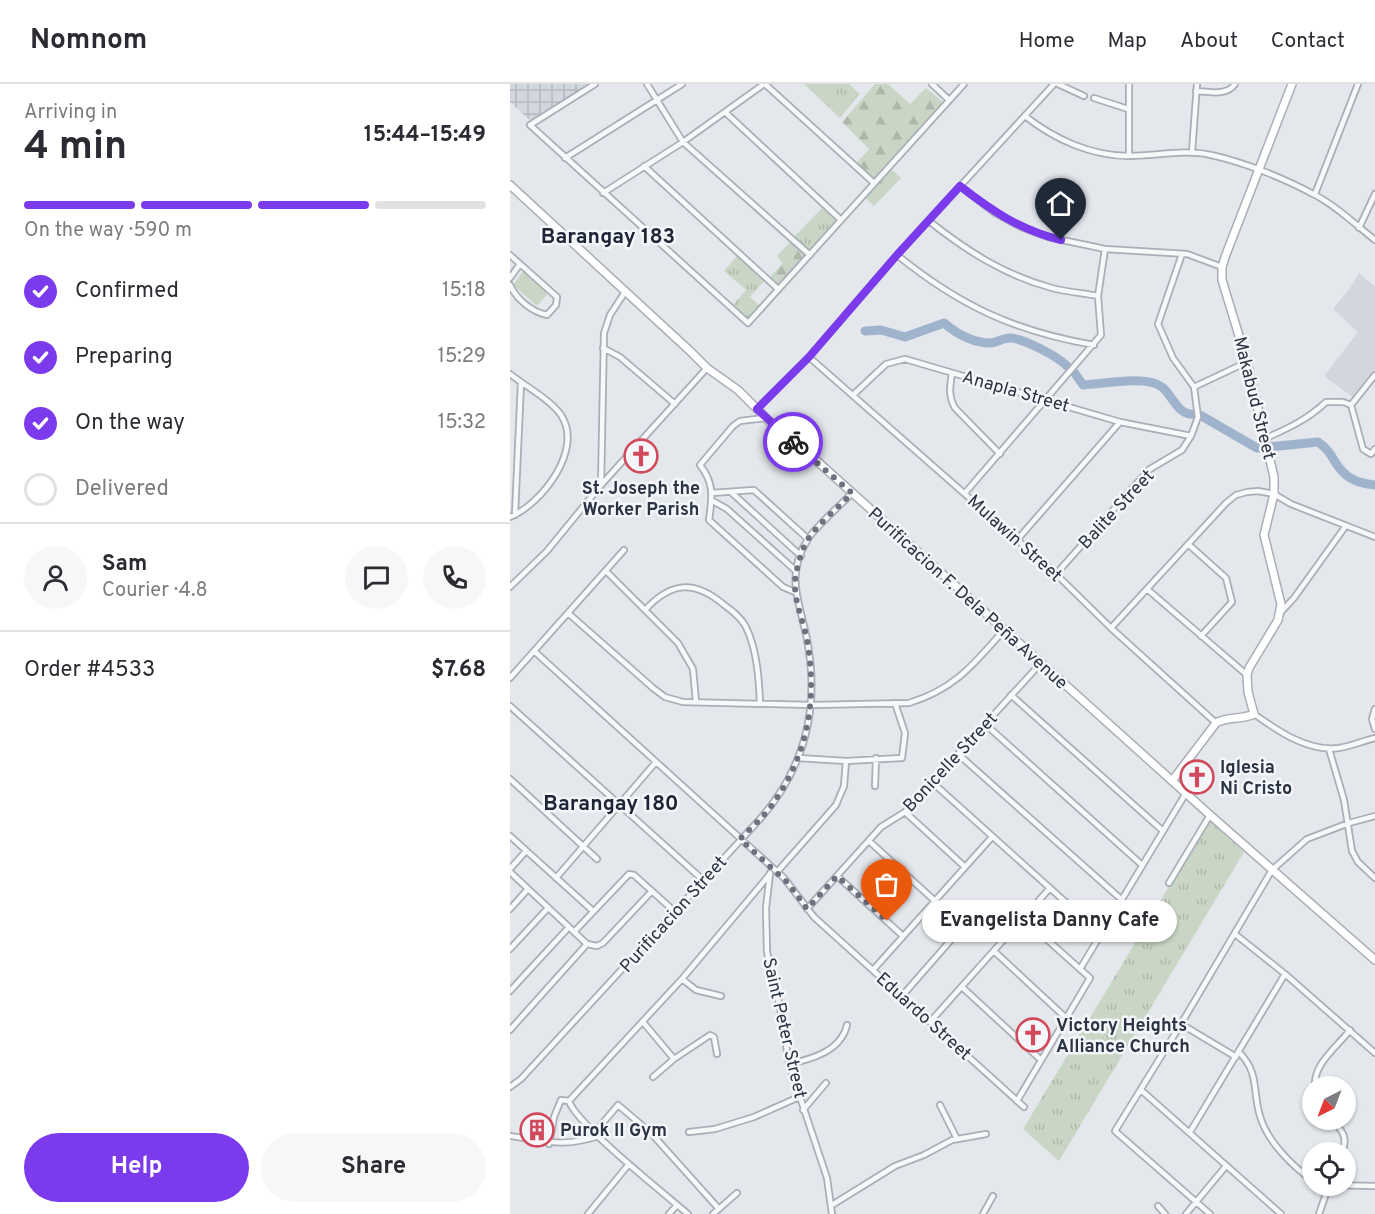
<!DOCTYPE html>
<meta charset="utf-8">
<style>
body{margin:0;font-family:Overpass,sans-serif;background:#f7f7f7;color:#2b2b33;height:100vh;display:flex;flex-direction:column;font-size:22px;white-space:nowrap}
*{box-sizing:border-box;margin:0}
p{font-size:20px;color:#7c7c81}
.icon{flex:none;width:33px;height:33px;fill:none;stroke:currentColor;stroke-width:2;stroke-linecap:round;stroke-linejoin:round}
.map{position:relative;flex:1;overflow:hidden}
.panel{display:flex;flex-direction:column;background:#fff;width:510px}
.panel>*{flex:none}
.needle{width:39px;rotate:222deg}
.tools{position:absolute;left:792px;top:992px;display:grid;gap:12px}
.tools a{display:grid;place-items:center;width:54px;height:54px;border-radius:50%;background:#fff;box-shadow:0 2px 4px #0004;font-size:30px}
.pin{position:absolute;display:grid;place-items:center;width:51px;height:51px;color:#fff;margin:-62px -26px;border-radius:50% 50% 50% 0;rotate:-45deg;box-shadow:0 0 6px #0007}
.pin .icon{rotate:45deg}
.courier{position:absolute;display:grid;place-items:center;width:60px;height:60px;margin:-30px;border:4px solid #7c3aed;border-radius:50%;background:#fff;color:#222;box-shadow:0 2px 8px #0007}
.bubble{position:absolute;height:42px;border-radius:21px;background:#fff;box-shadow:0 2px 4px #0004;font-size:20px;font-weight:700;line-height:42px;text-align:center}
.overview em{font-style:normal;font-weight:700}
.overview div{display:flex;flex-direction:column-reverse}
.overview{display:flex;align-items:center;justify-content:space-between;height:102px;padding:0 24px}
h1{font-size:39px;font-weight:700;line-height:45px}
.bar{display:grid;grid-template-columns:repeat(4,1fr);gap:9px 6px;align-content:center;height:72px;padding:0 24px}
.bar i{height:8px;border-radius:4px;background:#e1e1e2}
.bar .selected{background:#7c3aed}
.bar p{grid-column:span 4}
.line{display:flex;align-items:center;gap:15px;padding:0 24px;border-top:2px solid #e1e1e2}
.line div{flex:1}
.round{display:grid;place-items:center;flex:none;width:63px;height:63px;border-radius:32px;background:#f7f7f7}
ol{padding:0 24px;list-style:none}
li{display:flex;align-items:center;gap:18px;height:66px}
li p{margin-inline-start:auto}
li .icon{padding:6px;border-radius:50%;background:#7c3aed;color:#fff;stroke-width:4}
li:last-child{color:#7c7c81}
li i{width:33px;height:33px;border:3px solid #e1e1e2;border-radius:50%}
.primary-button{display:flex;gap:12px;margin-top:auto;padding:12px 24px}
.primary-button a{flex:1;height:69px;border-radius:36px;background:#7c3aed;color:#fff;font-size:24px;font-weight:700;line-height:69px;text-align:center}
.primary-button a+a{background:#f7f7f7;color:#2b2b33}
header{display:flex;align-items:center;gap:36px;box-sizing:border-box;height:84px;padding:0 30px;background:#fff;border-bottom:2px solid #e1e1e2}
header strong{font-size:28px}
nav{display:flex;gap:33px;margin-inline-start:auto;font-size:21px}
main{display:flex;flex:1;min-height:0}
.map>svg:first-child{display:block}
.built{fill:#d2d6de}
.industrial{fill:url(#industrial-grid)}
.grass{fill:url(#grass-tufts)}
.forest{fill:url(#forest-firs)}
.pitch{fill:#c9d6c5}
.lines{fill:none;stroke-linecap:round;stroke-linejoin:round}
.river{stroke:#9fb4cc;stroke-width:9}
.street-casing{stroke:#a9aeb7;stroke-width:8}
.secondary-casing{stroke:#a9aeb7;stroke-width:10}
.street{stroke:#f7f8fa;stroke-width:4.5}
.secondary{stroke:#fff;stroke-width:7}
.done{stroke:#6c737f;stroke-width:6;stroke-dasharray:0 10.8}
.route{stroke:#7c3aed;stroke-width:8}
.labels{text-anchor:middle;stroke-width:5;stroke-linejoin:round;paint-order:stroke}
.street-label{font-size:18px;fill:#2b3445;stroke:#f4f6f9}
.poi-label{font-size:18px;font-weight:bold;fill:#2b3445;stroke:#f4f6f9;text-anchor:start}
.quarter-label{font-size:21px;font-weight:bold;fill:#1d2536;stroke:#f4f6f9}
</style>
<header>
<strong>Nomnom</strong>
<nav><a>Home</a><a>Map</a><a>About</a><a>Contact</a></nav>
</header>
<main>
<section class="panel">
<div class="overview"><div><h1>4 min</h1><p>Arriving in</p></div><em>15:44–15:49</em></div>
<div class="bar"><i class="selected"></i><i class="selected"></i><i class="selected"></i><i></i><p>On the way · 590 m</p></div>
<ol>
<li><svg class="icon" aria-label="check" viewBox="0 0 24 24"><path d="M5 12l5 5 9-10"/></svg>Confirmed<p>15:18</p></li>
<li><svg class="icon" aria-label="check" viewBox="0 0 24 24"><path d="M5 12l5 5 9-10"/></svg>Preparing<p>15:29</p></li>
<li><svg class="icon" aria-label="check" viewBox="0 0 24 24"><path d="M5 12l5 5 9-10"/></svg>On the way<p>15:32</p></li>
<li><i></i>Delivered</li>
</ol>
<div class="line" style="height:108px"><a class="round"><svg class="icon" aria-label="person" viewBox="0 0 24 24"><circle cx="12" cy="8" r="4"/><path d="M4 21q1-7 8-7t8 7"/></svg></a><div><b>Sam</b><p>Courier · 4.8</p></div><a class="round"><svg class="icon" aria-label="chat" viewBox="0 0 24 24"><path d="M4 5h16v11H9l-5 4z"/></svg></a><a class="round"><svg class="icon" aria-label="phone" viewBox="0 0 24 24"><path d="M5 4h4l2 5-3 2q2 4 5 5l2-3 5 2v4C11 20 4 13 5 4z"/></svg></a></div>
<div class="line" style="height:78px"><div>Order #4533</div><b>$7.68</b></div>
<div class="primary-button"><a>Help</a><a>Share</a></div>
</section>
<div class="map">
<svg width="865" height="1130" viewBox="0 0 865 1130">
<defs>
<pattern id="industrial-grid" width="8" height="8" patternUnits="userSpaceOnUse" patternTransform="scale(1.5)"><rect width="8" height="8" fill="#d2d6de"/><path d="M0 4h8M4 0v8" fill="none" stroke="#b4b8c0"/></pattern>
<pattern id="grass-tufts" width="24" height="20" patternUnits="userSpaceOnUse" patternTransform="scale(1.5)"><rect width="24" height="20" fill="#c9d6c5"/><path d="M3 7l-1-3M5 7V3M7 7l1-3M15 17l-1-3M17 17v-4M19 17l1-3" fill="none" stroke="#adb8ab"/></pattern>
<pattern id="forest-firs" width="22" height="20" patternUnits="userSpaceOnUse" patternTransform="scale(1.5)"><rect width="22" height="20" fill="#c9d6c5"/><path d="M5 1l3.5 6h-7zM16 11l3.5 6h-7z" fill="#adb8ab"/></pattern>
</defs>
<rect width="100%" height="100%" fill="#e4e7ec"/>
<!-- built -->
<path class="built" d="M849 189 865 203V285L843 313 814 292 848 248 823 225 841 203Z"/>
<!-- industrial -->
<path class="industrial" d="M0 0H79L21 37 0 18Z"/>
<!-- grass -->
<path class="grass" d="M294 0H339L350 10 330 34Z
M382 86 391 94 364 122 355 114Z
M312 124 328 136 300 167 284 153Z
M227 172 254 197 240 213 250 222 238 237 222 222 236 206 214 187Z
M699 736 734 768 549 1077 513 1045Z"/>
<!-- forest -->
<path class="forest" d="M365 0H378L400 20 416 4 433 18 364 97 346 80 359 65 332 38Z
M281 157 295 170 268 203 259 194 273 179 267 172Z"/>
<!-- pitch -->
<path class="pitch" d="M14 186 39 208 27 222 3 201Z"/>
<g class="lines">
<!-- river -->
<path class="river" d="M355 247 371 246 395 253 434 239C447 250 464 259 481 259 487 258 494 254 500 254 513 254 549 273 558 283
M564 288 573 301C593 300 636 291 652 303 664 313 668 333 686 330
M690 331 747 364H754
M759 363 808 358C824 369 822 378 833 388 841 397 854 400 865 401"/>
<defs>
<path id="street" d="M85 0 20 41 238 239 454 0
M137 0 173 58 300 171
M255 0 364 99
M422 0 439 16
M548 0 574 12
M686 7C700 8 717 12 725 0
M584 14 618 25
M215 28 331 136
M515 32C544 55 581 72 619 72 646 72 674 65 701 71 733 78 774 94 803 110 824 120 846 141 865 156
M682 68 687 0
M619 72V0
M55 74 172 0
M134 82 268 205
M450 102 485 129 511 143 538 153 595 165 677 170 712 183
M93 109 173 58 254 0
M805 110 848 0
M419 137C457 167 494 191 542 204 557 208 573 209 588 212
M849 144 865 110
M0 171 47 213 46 221 37 231C22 228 6 215 0 201
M387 171C450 222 504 247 584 261
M0 194 10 180
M93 264 110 273 165 320
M299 273 546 490 601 544 706 639
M442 289C440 302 438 312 445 324L490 370
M0 290C15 302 41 316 51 331 74 365 32 420 0 433
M684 303 737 278
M343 311 376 280 395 275 610 338 681 352
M841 321 853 365 861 370 865 365
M247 325 299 273 387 171 544 0
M255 334 230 337 223 342 190 381C205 400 202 414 199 436L273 503 285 508
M756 354C779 344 798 335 816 318H833L841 321 865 291
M91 401 94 249 100 231 115 208
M221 408 291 472
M201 409 244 406 298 455
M455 409 591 251 588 212 595 165
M201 416 217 425 286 487
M5 431 11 299
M507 456 610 338
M678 460 716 494 722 518 691 552
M96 487 168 559 183 585 186 618
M546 490 628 398 640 385 672 366 681 352 688 333 684 303 663 274 648 240 672 170
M0 503 37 467 91 401 197 284
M637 505 737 591
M136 525C161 498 184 496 213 520 221 526 231 533 236 543 247 566 249 594 250 620
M771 528 784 514 835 443
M58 529 143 604 155 613 173 618 302 621 399 619C445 605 464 580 494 546
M601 544 716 419 726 411 737 408 748 407 764 410 781 420 865 453
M24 567 274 794 304 833 514 1023
M0 594 114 466
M501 611 653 747
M0 622 193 796
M865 625 862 635 865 645
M744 630C768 647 798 668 829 664 841 662 853 657 865 654
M475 640 632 781
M819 665 834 716 842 767 848 778 865 794
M448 670 612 816
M288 674 336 677 392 674 395 649 385 619
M0 695 87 775
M422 698 591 850
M365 702 366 674
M395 728 455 783
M0 752 83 827
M359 757 425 817
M0 785 16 767
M0 788 77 860
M267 788 326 721 334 702 336 677
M260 789 256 824 257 868 270 923 279 980 317 1094 322 1130
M327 792 393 852
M46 794 146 678
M659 799 700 731
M0 825 18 805
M297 825 371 743 395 728 531 579
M64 848 119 790 124 791 164 827
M725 850 775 890 865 969
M77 860 87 862 93 859 142 807
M0 865 38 824
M484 867 556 934
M570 885 676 709
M363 886 482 753
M172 895 186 906 211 912
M452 903 531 976
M0 907 59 843
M392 912 455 840
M133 938 164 975
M420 938 540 804
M671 940 726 973
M0 946 77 860
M729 968C750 990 742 1006 750 1032 757 1057 782 1082 802 1096
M279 980C302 975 331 967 337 941
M143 993 164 975 200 951 204 953 207 970
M805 1002C803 980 828 962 840 946
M0 1003 11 995 250 735C294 685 309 626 298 561 292 522 273 494 298 455 307 441 330 422 342 409
M631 1006 771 1130
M59 1017 172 895 260 790
M59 1017C66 1040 156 1111 178 1130
M507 1017 580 894 513 834
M430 1021 447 1055
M293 1026 316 999
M821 1035C831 1045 839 1053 832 1068
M85 1048 108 1021 141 1049 209 1125
M179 1048 205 1045 244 1033 289 1013
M680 1048 775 890
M0 1052C39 1057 49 1064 89 1052
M39 1060 44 1033 51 1016 59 1017
M815 1101 865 1102
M322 1121 385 1082 414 1071 442 1056 476 1050
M648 1122 655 1130
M78 1130 119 1080
M159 1130 167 1121
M203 1130 227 1109
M473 1130 483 1112
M676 1130 716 1082
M700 1130 605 1047 671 940 762 786 797 755 839 739 865 732
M809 1130 819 1101"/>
<path id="secondary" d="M0 101 180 267 197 284 228 306 264 342 307 377 700 731 865 876
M662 697 706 639C718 632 732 636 744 630L738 608 737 591 739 584 768 536 771 520 754 451 764 410V393L737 278 712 196V183L715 173 782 0"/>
</defs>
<!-- street casing -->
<use href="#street" class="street-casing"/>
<!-- secondary casing -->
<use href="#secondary" class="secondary-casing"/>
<!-- street -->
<use href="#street" class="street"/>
<!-- secondary -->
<use href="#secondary" class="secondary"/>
</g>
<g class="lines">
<!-- done -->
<path class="done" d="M283 358 342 409C330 422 307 441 298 455 292 465 288 479 286 490 281 514 295 538 298 562 307 618 297 671 264 718 255 732 241 744 230 755L278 799 297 825 327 792 377 837"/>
<!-- route -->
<path class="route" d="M283 358 247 325 299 273 387 171 450 102C482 127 512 147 551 156"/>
</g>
<!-- icons -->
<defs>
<symbol id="church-ring" viewBox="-11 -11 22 22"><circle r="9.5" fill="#f4f6f9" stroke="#d1495b" stroke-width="1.5"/><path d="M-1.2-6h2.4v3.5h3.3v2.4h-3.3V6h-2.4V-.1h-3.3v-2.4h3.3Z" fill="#d1495b"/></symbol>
<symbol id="building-ring" viewBox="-11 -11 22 22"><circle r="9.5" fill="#f4f6f9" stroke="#d1495b" stroke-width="1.5"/><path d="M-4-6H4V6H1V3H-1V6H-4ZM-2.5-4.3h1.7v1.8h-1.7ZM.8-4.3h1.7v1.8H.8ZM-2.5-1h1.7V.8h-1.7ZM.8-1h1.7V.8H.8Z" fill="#d1495b"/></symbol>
</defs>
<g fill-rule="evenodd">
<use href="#church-ring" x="112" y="353" width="38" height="38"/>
<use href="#church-ring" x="668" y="674" width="38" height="38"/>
<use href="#church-ring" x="504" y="932" width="38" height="38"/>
<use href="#building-ring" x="8" y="1027" width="38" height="38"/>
</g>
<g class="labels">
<!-- street labels -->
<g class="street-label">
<text transform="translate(506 307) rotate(16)" y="6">Anapla Street</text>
<text transform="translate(745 314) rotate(76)" y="6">Makabud Street</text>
<text transform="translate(606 425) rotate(-47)" y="6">Balite Street</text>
<text transform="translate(505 454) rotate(42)" y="6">Mulawin Street</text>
<text transform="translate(458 514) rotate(42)" y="6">Purificacion F. Dela Peña Avenue</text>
<text transform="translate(440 678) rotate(-47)" y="6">Bonicelle Street</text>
<text transform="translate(163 830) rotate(-48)" y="6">Purificacion Street</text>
<text transform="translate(414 932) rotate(42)" y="6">Eduardo Street</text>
<text transform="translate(275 944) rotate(77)" y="6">Saint Peter Street</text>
</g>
<!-- poi labels -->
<g class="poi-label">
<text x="131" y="410" text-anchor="middle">St. Joseph the<tspan x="131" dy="21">Worker Parish</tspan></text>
<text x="710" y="689">Iglesia<tspan x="710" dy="21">Ni Cristo</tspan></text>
<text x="546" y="947">Victory Heights<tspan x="546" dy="21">Alliance Church</tspan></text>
<text x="50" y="1052">Purok II Gym</text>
</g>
<!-- quarter labels -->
<g class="quarter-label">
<text x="98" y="159">Barangay 183</text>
<text x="101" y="726">Barangay 180</text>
</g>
</g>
</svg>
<div class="tools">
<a><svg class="needle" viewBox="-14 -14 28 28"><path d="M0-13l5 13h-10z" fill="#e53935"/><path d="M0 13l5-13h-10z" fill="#7c7c81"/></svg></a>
<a><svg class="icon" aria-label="locate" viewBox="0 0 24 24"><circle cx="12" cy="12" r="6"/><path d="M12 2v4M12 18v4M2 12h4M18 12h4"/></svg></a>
</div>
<div class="pin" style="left:377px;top:837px;background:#ea580c"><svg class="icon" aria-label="bag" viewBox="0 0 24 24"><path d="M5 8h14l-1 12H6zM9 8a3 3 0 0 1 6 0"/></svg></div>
<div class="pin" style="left:551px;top:156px;background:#1f2937"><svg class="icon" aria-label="home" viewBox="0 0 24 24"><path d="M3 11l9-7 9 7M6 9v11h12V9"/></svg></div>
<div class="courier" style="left:283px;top:358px"><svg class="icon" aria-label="bike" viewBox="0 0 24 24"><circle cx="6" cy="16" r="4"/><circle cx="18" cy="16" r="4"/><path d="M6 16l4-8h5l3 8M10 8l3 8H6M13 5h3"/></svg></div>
<div class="bubble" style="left:412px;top:816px;width:255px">Evangelista Danny Cafe</div>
</div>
</main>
